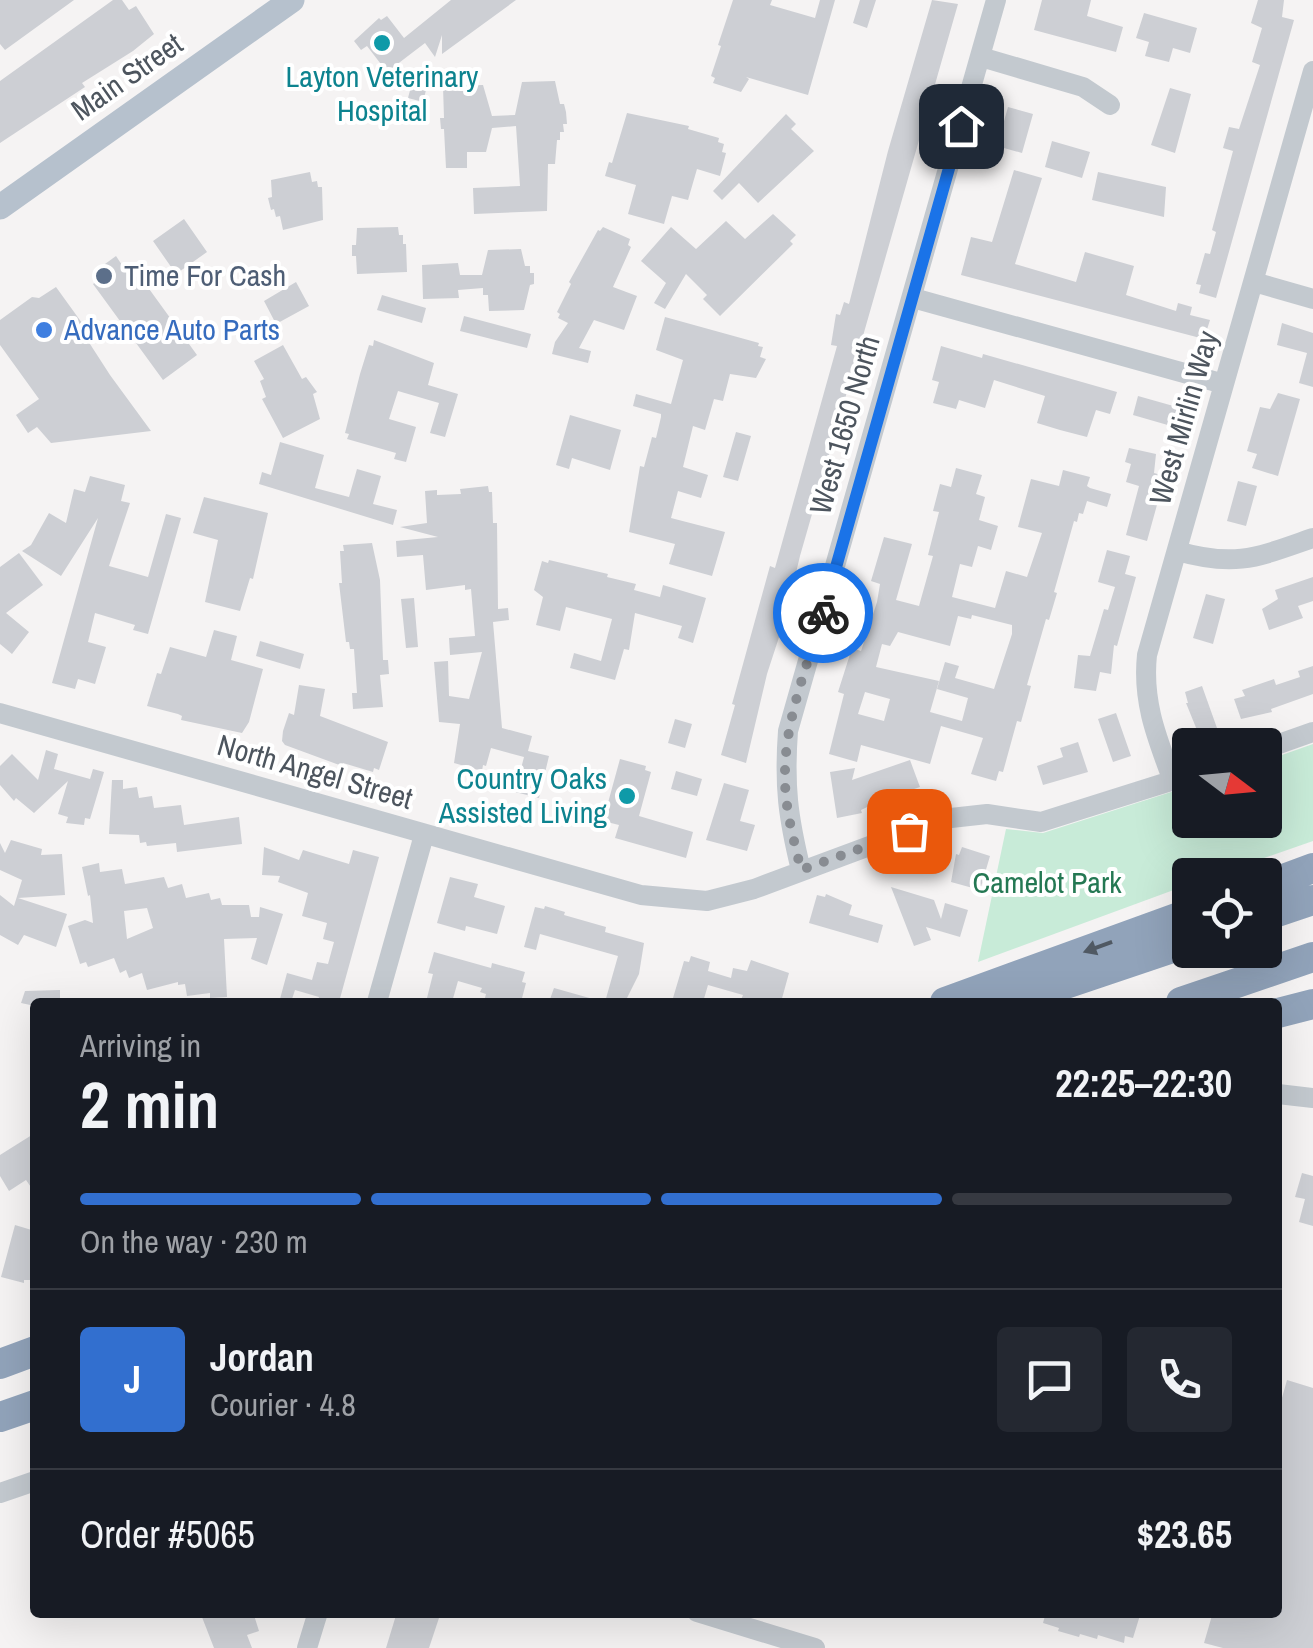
<!DOCTYPE html>
<meta charset="utf-8">
<style>
body{margin:0;font-family:"Archivo Narrow",sans-serif;background:#242831;color:#f1f3f6;height:100vh;display:flex;flex-direction:column;font-size:38px;white-space:nowrap}
*{box-sizing:border-box;margin:0}
p{font-size:32px;color:#9ea1a6}
.icon{flex:none;width:55px;height:55px;fill:none;stroke:currentColor;stroke-width:2;stroke-linecap:round;stroke-linejoin:round}
.map{position:relative;flex:1;overflow:hidden}
.drawer{position:absolute;left:30px;top:998px;width:1252px;height:620px;display:flex;flex-direction:column;background:#171b24;border-radius:10px;box-shadow:0 10px 40px #0002}
.drawer>*{flex:none}
.needle{width:65px;rotate:106deg}
.tools{position:absolute;left:1172px;top:728px;display:grid;gap:20px}
.tools a{display:grid;place-items:center;width:110px;height:110px;border-radius:10px;background:#171b24;box-shadow:0 10px 40px #0002;font-size:50px}
.pin{position:absolute;display:grid;place-items:center;width:85px;height:85px;color:#fff;margin:-42px;border-radius:20px;box-shadow:0 5px 15px #0006}
.courier{position:absolute;display:grid;place-items:center;width:100px;height:100px;margin:-50px;border:8px solid #1a73e8;border-radius:50%;background:#fff;color:#222;box-shadow:0 2px 12px #0007}
.summary em{font-style:normal;font-weight:700}
.summary div{display:flex;flex-direction:column-reverse}
.summary{display:flex;align-items:center;justify-content:space-between;height:170px;padding:0 50px}
h1{font-size:65px;font-weight:700;line-height:75px}
.bar{display:grid;grid-template-columns:repeat(4,1fr);gap:15px 10px;align-content:center;height:120px;padding:0 50px}
.bar i{height:12px;border-radius:8px;background:#363941}
.bar .selected{background:#326fcf}
.bar p{grid-column:span 4}
.line{display:flex;align-items:center;gap:25px;padding:0 50px;border-top:2px solid #363941}
.line div{flex:1}
.round{display:grid;place-items:center;flex:none;width:105px;height:105px;border-radius:10px;background:#242831}
.map>svg:first-child{display:block}
.green{fill:#c8ebd8}
.building{fill:#cdcfd4;fill-rule:evenodd}
.lines{fill:none;stroke-linecap:round;stroke-linejoin:round}
.minor{stroke:#c3c9cf;stroke-width:20}
.major{stroke:#b6c1cd;stroke-width:25}
.highway{stroke:#91a3ba;stroke-width:30}
.oneway{fill:#505963}
.done{stroke:#888c92;stroke-width:10;stroke-dasharray:0 18}
.route{stroke:#1a73e8;stroke-width:12}
.culture-dot{fill:#0f9aa8;stroke:#fff;stroke-width:4}
.service-dot{fill:#5c6f8a;stroke:#fff;stroke-width:4}
.shop-dot{fill:#3f7fe0;stroke:#fff;stroke-width:4}
.labels{text-anchor:middle;stroke-width:8;stroke-linejoin:round;paint-order:stroke}
.street-label{font-size:30px;fill:#4d555e;stroke:#fff}
.culture-label{font-size:30px;fill:#0d838f;stroke:#fff}
.service-label{font-size:30px;fill:#4e5e75;stroke:#fff;text-anchor:start}
.shop-label{font-size:30px;fill:#366cbe;stroke:#fff;text-anchor:start}
.park-label{font-size:30px;fill:#247853;stroke:#fff}
</style>
<div class="map">
<svg width="1313" height="1648" viewBox="0 0 1313 1648">
<rect width="100%" height="100%" fill="#f5f3f3"/>
<!-- green -->
<path class="green" d="M1313 744V841L1215 875H1190V884L978 962 1006 829 1043 833 1190 786V820H1265V761Z"/>
<!-- building -->
<path class="building" d="M0 0H74L5 50 0 44Z
M113 0H122L129 10 136 6 154 34 133 51 82 83 85 87 0 143V81Z
M451 0H516L442 54V35L435 57 425 43 387 72 367 46 361 50 354 41 379 18 381 20 387 16 404 38Z
M733 0H772L770 5 815 18 820 0H835L808 95 746 77 749 79 741 92 713 83 715 78 711 76 721 46 718 45Z
M860 0H876L867 28 853 23Z
M932 0 958 4 800 556 794 581 797 582 767 674 746 763 721 755 735 705 732 704 770 566 775 568 837 346 831 345 836 314 840 315 844 302 849 304 888 151Z
M1042 0H1091L1087 16 1123 27 1116 52 1034 30Z
M1258 0H1284L1282 17 1294 20 1216 298 1199 293 1201 285 1196 284 1205 253 1210 254 1216 232 1212 230 1233 151 1223 148 1229 127 1239 129 1260 65 1252 62 1262 28 1251 23Z
M1144 13 1197 28 1190 53 1173 48 1169 62 1145 56 1149 42 1136 38Z
M414 75 429 78 423 102 408 98Z
M555 81 560 104H564L566 112 567 124H563L564 132H560V140H557L555 164H548L547 211 474 214 473 188 520 186 516 126 492 128 486 152H467V168H446L444 129H441L440 118H444L443 86 483 85 492 116 515 115 522 82Z
M1170 88 1191 94 1175 153 1151 145Z
M1008 107 1033 114 1022 153 997 146Z
M627 113 689 126 688 129 719 138 718 142 724 144 722 152 726 153 720 176 697 169 688 200 672 196 664 224 628 214 636 185 605 176 609 162 612 163Z
M786 114 796 124 791 129 814 151 758 203 739 183 722 200 713 191Z
M1052 141 1090 152 1082 178 1045 167Z
M1014 170 1042 178 1015 264 1076 282 1085 252 1134 266 1126 295 1176 311 1178 303 1192 307 1190 315 1210 320 1204 339 961 275 971 237 992 242Z
M310 172 312 182 317 181 318 187H322L323 220 283 230 280 216 276 217 274 209 271 210 268 198 272 197 271 180Z
M1098 172 1166 187 1164 217 1092 200Z
M773 214 796 235 790 241 793 244 720 316 703 299 707 295 686 274 665 309 654 303 666 283 641 261 671 227 696 249 726 221 745 239Z
M184 219 207 252 176 274 153 241Z
M398 227 399 235H403V244H406L407 272 357 274 356 256H352V245H356L357 228Z
M603 227 630 239 628 245 631 247 613 287 637 296 624 330 594 320 579 348 591 351 588 363 552 354 555 342 568 323 558 318 560 314 557 312 571 284 569 282 598 230 600 231Z
M521 249 525 266H530V273H534V284L530 285 524 310 489 311 488 295H483V288L458 290 459 298 423 299 422 265 458 263 460 275H482L488 250Z
M116 256 132 280 139 275 197 355 163 380 93 284 99 280 94 272Z
M296 282 309 306 276 324 264 301Z
M56 287 95 341 90 344 110 375 151 431 51 443 37 427 28 433 16 415 39 399 0 345V320L32 297 39 298Z
M382 295 426 308 422 323 377 310Z
M464 316 531 334 527 348 460 331Z
M665 317 759 343 758 346 763 347 760 357 766 359 756 378 730 374 723 401 714 399 705 430 693 426 683 467 708 475 701 498 678 491 671 518 725 532 712 576 669 564 675 544 629 532 640 466 644 467 652 437 656 438 661 417V414L633 406 636 394 671 404 683 360 656 350Z
M1282 323 1313 333V387L1299 383 1307 353 1277 345Z
M374 340 434 363 428 385 458 394 445 437 430 433 439 403 398 391 389 419 416 427 406 462 394 459 396 453 347 439 349 434 345 433 360 374 369 345 373 346Z
M283 345 302 379 306 377 317 392 313 394 320 419 283 438 262 399 266 397 260 381 264 379 254 361Z
M941 346 982 358 983 354 1117 392 1110 414 1096 410 1087 437 1060 430 1037 423 1045 396 994 380 985 408 959 400 956 409 933 403 939 382 932 380Z
M1278 393 1300 399 1278 476 1252 468 1257 454 1247 451 1260 407 1270 409Z
M1138 396 1184 409 1178 428 1133 415Z
M570 415 621 430 610 470 572 458 569 469 556 465Z
M736 432 751 436 738 481 723 477Z
M280 442 324 455 315 488 349 497 357 469 381 476 373 504 397 510 393 525 259 484 262 472 271 475Z
M1129 448 1156 454 1154 473 1165 476 1147 541 1126 535 1139 486 1126 482 1131 464 1125 462Z
M956 468 982 475 976 494 985 497 979 520 998 526 991 550 978 546 972 567 960 564 952 597 995 608 1006 571 1027 577 1042 533 1018 527 1031 479 1059 486 1063 470 1090 477 1087 486 1090 488 1111 494 1107 507 1087 501 1083 514 1079 513 1077 522 1074 521 1054 592 1057 593 1049 620 1046 619 1027 685 1031 686 1021 722 1017 721 1003 772 999 771 996 781 971 774 983 738 941 726 930 764 861 745 857 762 829 754 844 694 838 692 852 648 861 651 877 602 880 584 871 581 884 537 912 544 896 600 919 606 933 556 928 555 939 512 933 511 940 484 951 487ZM972 615 1012 625V634L994 689 955 678 959 666 945 662 937 689 968 698 962 721 930 712 939 681 876 667 882 644 890 646 898 632 950 646 958 616 971 619ZM865 692 890 699 884 721 858 714Z
M90 476 125 485 121 501 130 503 109 566 148 577 166 514 181 518 148 634 133 630 135 625 95 613 88 642 106 647 95 684 78 679 75 689 52 683 98 518 61 576 22 551 31 545 49 513 66 523 74 489 85 492Z
M1238 481 1257 486 1246 526 1227 521Z
M488 486 489 492H492L493 523H497L498 609 508 608 509 620 493 622 502 728 532 736 528 751 549 756 539 798 515 792 524 757 491 748 486 766 483 765 482 771 454 763 460 724 439 722 434 662 448 661 449 696 469 699 482 652 450 655 449 638 475 636 471 589 465 590V585L426 590 423 555 397 557 396 541 438 537 400 527 427 523 425 491 437 490V495L461 494 460 489Z
M204 497 268 513 253 579 250 578 240 611 205 602 218 540 193 533Z
M372 543 380 580 383 660H388L389 674 380 675 383 707 353 709 352 693H357L354 649H350L349 642H346L339 583H342L340 551H344L343 545Z
M1107 550 1130 556 1125 574 1136 577 1117 646 1114 645 1111 674 1100 672 1096 691 1074 688 1078 655 1090 656 1104 609 1108 610 1115 587 1098 582Z
M19 553 43 585 6 613 29 632 12 654 0 644V567Z
M549 560 608 574 607 577 636 584 634 590 660 597 663 585 706 598 693 643 678 638 682 626 635 613 629 650 624 649 615 680 570 668 574 653 601 661 612 619 566 607 560 631 536 625 543 597 534 590 542 561 548 563Z
M1313 577V601L1298 606 1303 618 1269 630 1262 609 1278 599 1275 590Z
M1206 594 1225 599 1213 644 1193 638Z
M414 598 418 647 406 648 401 599Z
M214 630 237 636 231 660 263 669 249 722 242 733 181 720 182 716 178 714 147 706 157 673 161 674 170 647 206 657Z
M260 641 304 654 300 669 256 656Z
M1313 666V694L1271 709 1272 712 1241 719 1234 699 1245 696 1242 690 1274 679 1276 685 1300 677 1298 671Z
M299 685 325 689 320 716 388 742 379 770 374 768 373 772 343 763 342 766 285 745 282 741 283 731 289 713 294 715Z
M1202 686 1217 728 1199 735 1186 703H1188L1185 692Z
M1116 713 1131 756 1113 762 1098 719Z
M675 719 692 724 685 748 668 743Z
M1078 742 1088 772 1043 785 1037 766 1063 757 1060 748Z
M46 750 58 754 54 769 90 779 93 769 104 772 90 819 85 818 84 825 66 823 68 817 58 814 68 781 34 813 16 798 14 801 0 785V766L12 754 38 780Z
M620 759 646 766 645 770 651 772 639 816 693 832 686 858 615 838 619 825 603 821Z
M910 760 920 787 882 800 861 810 862 813 837 818 830 772 855 768 852 780Z
M676 771 702 779 697 796 671 789Z
M112 780H123V789L137 787 139 798 152 796 154 808 181 805 184 825 239 817 242 844 177 852 176 843 147 846 146 842 140 843 139 835 109 834Z
M724 783 749 790 740 821 755 825 747 851 706 840Z
M11 840 42 849 41 855 62 854 65 895 18 898 67 914 56 947 24 935 18 945 0 935V895L14 906 22 880 0 870V843L5 853Z
M264 847 299 860 303 850 349 864 353 850 379 857 339 1002H317L319 997 295 990 291 1002 280 999 287 973 312 980 317 962 328 964 334 942 323 939 327 923 302 916 308 893 278 882 280 876 262 875Z
M962 847 990 856 980 890 951 882 956 854 959 855Z
M99 863 100 872 122 869 125 884 164 877 168 888 182 884 186 898 209 893 211 900 220 898 222 905H249L251 917H259L260 907 283 914 267 965 251 959 257 938 224 939 227 997 210 998V993L187 996 185 984 178 985V982L147 990 142 973 129 978 126 970 120 973 114 958 88 967 86 962 80 964 68 926 85 920 93 923 90 895 88 896 82 867ZM147 908 153 928 127 939 124 911Z
M450 877 478 884 474 897 505 906 497 934 466 926 465 931 437 923Z
M891 887 934 900 941 919 945 903 968 910 960 937 926 927 931 940 914 946Z
M826 894 852 905 849 915 883 925 878 943 809 923 817 895 825 897Z
M545 906 565 912 564 915 606 927 605 932 644 943 639 974 625 1002H605L618 956 540 934 536 950 524 947 535 907 544 909Z
M434 952 491 968 492 963 525 972 522 982 526 983 521 1002H484L486 994 480 992 482 988 458 981 452 1002 427 998 433 974 428 973Z
M691 956 710 962 708 971 731 978 733 968 747 971 751 960 789 973 781 1002H740L743 995 708 985 703 1002H677L678 999 673 998 684 961 689 962Z
M554 988 593 999 592 1002H549Z
M60 990V1002H35V1006L21 1003 25 991Z
M35 1133V1193L26 1180 9 1191 0 1176V1155Z
M1302 1173 1313 1176V1226L1299 1222 1305 1199 1295 1197Z
M15 1225 35 1231 33 1280H24V1283L1 1277Z
M1287 1380 1313 1388V1648H1223L1204 1643 1213 1612H1278V1412Z
M200 1612H253L259 1631 247 1635 252 1648H214Z
M397 1612H441L429 1648H386Z
M1046 1612H1141L1133 1638 1125 1636 1124 1643 1098 1635 1097 1639 1080 1634 1079 1637 1058 1631 1059 1628 1043 1623Z"/>
<g class="lines">
<!-- minor -->
<path class="minor" d="M981 57 1083 87 1110 105
M1254 282 1313 299
M913 298 1224 384
M1177 551C1236 568 1258 557 1313 538
M0 713 641 895 707 901 754 889 942 819 987 814 1041 822 1190 775
M1265 749 1313 732
M1173 781C1157 738 1142 702 1147 655L1313 71
M801 870C788 817 784 786 788 731L996 0
M377 1002 424 835
M1278 1094 1313 1098
M0 1493 35 1481
M697 1612 815 1648
M307 1648 318 1612"/>
<!-- major -->
<path class="major" d="M0 207 292 0"/>
<!-- highway -->
<path class="highway" d="M1265 886 1313 868
M1265 916 1313 900
M945 1002 1190 913
M1012 1002 1190 942
M1181 1002 1313 957
M1278 1013 1313 1004
M0 1364 35 1351
M0 1417 35 1405"/>
</g>
<!-- one-way arrows -->
<defs><path id="oneway-solid" d="M-6-.8H1V-3.2L6.5 0L1 3.2V.8H-6Z" transform="scale(2.5)"/></defs>
<use class="oneway" href="#oneway-solid" transform="translate(1098 947) rotate(160)"/>
<g class="lines">
<!-- done -->
<path class="done" d="M823 613C807 666 784 722 785 778 785 810 794 840 801 870L909 831"/>
<!-- route -->
<path class="route" d="M823 613 961 126"/>
</g>
<!-- markers -->
<g class="culture-dot">
<circle cx="382" cy="43" r="10"/>
<circle cx="627" cy="796" r="10"/>
</g>
<circle class="service-dot" cx="104" cy="276" r="10"/>
<circle class="shop-dot" cx="44" cy="330" r="10"/>
<g class="labels">
<!-- street labels -->
<g class="street-label">
<text transform="translate(127 77) rotate(-35)" y="10">Main Street</text>
<text transform="translate(1184 418) rotate(-74)" y="10">West Mirlin Way</text>
<text transform="translate(845 425) rotate(-74)" y="10">West 1650 North</text>
<text transform="translate(315 772) rotate(16)" y="10">North Angel Street</text>
</g>
<!-- culture labels -->
<g class="culture-label">
<text x="382" y="87">Layton Veterinary<tspan x="382" dy="34">Hospital</tspan></text>
<text x="607" y="789" text-anchor="end">Country Oaks<tspan x="607" dy="34">Assisted Living</tspan></text>
</g>
<!-- service labels -->
<g class="service-label">
<text x="124" y="286">Time For Cash</text>
</g>
<!-- shop labels -->
<g class="shop-label">
<text x="64" y="340">Advance Auto Parts</text>
</g>
<!-- park labels -->
<g class="park-label">
<text x="1047" y="893">Camelot Park</text>
</g>
</g>
</svg>
<div class="tools">
<a><svg class="needle" viewBox="-14 -14 28 28"><path d="M0-13l5 13h-10z" fill="#e53935"/><path d="M0 13l5-13h-10z" fill="#9ea1a6"/></svg></a>
<a><svg class="icon" aria-label="locate" viewBox="0 0 24 24"><circle cx="12" cy="12" r="6"/><path d="M12 2v4M12 18v4M2 12h4M18 12h4"/></svg></a>
</div>
<div class="pin" style="left:909px;top:831px;background:#ea580c"><svg class="icon" aria-label="bag" viewBox="0 0 24 24"><path d="M5 8h14l-1 12H6zM9 8a3 3 0 0 1 6 0"/></svg></div>
<div class="pin" style="left:961px;top:126px;background:#1f2937"><svg class="icon" aria-label="home" viewBox="0 0 24 24"><path d="M3 11l9-7 9 7M6 9v11h12V9"/></svg></div>
<div class="courier" style="left:823px;top:613px"><svg class="icon" aria-label="bike" viewBox="0 0 24 24"><circle cx="6" cy="16" r="4"/><circle cx="18" cy="16" r="4"/><path d="M6 16l4-8h5l3 8M10 8l3 8H6M13 5h3"/></svg></div>
<section class="drawer">
<div class="summary"><div><h1>2 min</h1><p>Arriving in</p></div><em>22:25–22:30</em></div>
<div class="bar"><i class="selected"></i><i class="selected"></i><i class="selected"></i><i></i><p>On the way · 230 m</p></div>
<div class="line" style="height:180px"><b class="round" style="background:#326fcf;color:#fff">J</b><div><b>Jordan</b><p>Courier · 4.8</p></div><a class="round"><svg class="icon" aria-label="chat" viewBox="0 0 24 24"><path d="M4 5h16v11H9l-5 4z"/></svg></a><a class="round"><svg class="icon" aria-label="phone" viewBox="0 0 24 24"><path d="M5 4h4l2 5-3 2q2 4 5 5l2-3 5 2v4C11 20 4 13 5 4z"/></svg></a></div>
<div class="line" style="height:130px"><div>Order #5065</div><b>$23.65</b></div>
</section>
</div>
